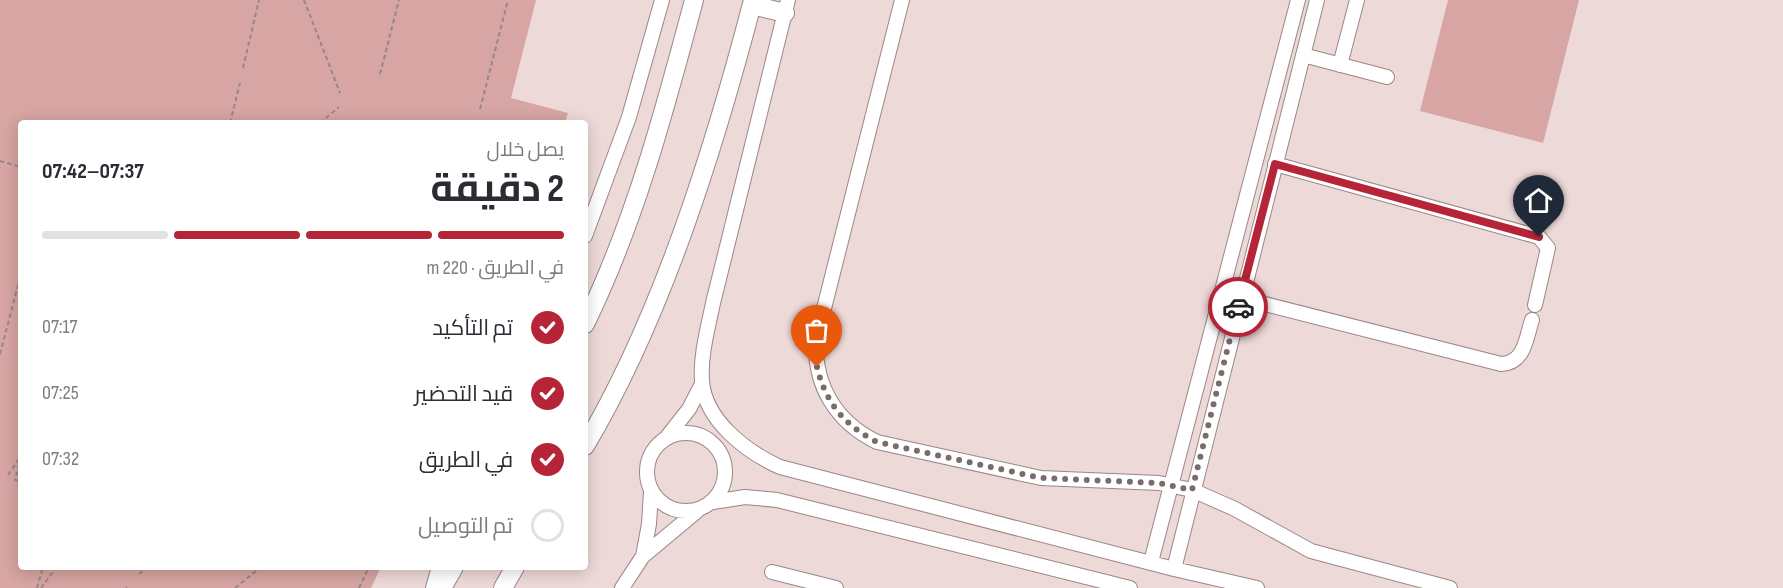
<!DOCTYPE html>
<html lang="ar">
<meta charset="utf-8">
<style>
body{margin:0;font-family:"Sofia Sans Condensed",Cairo,sans-serif;background:#f2f2f3;color:#2b2b33;direction:rtl;height:100vh;display:flex;flex-direction:column;font-size:22px;white-space:nowrap}
*{box-sizing:border-box;margin:0}
p{font-size:20px;color:#7c7c81}
.icon{flex:none;width:33px;height:33px;fill:none;stroke:currentColor;stroke-width:2;stroke-linecap:round;stroke-linejoin:round}
.map{position:relative;flex:1;overflow:hidden;direction:ltr}
.side{position:absolute;left:18px;top:120px;width:570px;height:450px;display:flex;flex-direction:column;background:#fff;border-radius:6px;box-shadow:0 3px 15px #0003;direction:rtl}
.side>*{flex:none}
.pin{position:absolute;display:grid;place-items:center;width:51px;height:51px;color:#fff;margin:-62px -26px;border-radius:50% 50% 50% 0;rotate:-45deg;box-shadow:0 0 6px #0007}
.pin .icon{rotate:45deg}
.courier{position:absolute;display:grid;place-items:center;width:60px;height:60px;margin:-30px;border:4px solid #b62537;border-radius:50%;background:#fff;color:#222;box-shadow:0 2px 8px #0007}
.overview em{font-style:normal;font-weight:700}
.overview div{display:flex;flex-direction:column-reverse}
.overview{display:flex;align-items:center;justify-content:space-between;height:102px;padding:0 24px}
h1{font-size:39px;font-weight:700;line-height:45px}
.bar{display:grid;grid-template-columns:repeat(4,1fr);gap:9px 6px;align-content:center;height:72px;padding:0 24px}
.bar i{height:8px;border-radius:4px;background:#e1e1e2}
.bar .selected{background:#b62537}
.bar p{grid-column:span 4}
ol{padding:0 24px;list-style:none}
li{display:flex;align-items:center;gap:18px;height:66px}
li p{margin-inline-start:auto}
li .icon{padding:6px;border-radius:50%;background:#b62537;color:#fff;stroke-width:4}
li:last-child{color:#7c7c81}
li i{width:33px;height:33px;border:3px solid #e1e1e2;border-radius:50%}
.map>svg:first-child{display:block}
.green{fill:#d7a5a3}
.lines{fill:none;stroke-linecap:round;stroke-linejoin:round}
.minor-casing{stroke:#998786;stroke-width:16}
.major-casing{stroke:#998786;stroke-width:20}
.path{stroke:#958887;stroke-width:2;stroke-dasharray:4.5 3;stroke-linecap:butt}
.minor{stroke:#fff;stroke-width:14}
.major{stroke:#fff;stroke-width:18}
.done{stroke:#796d6c;stroke-width:6;stroke-dasharray:0 10.8}
.route{stroke:#b62537;stroke-width:8}
</style>
<div class="map">
<svg width="1783" height="588" viewBox="0 0 1783 588">
<rect width="100%" height="100%" fill="#edd9d8"/>
<!-- green -->
<path class="green" d="M0 0H536L511 98 568 113 565 123H21V567H381L371 588H0Z
M1448 0H1579L1543 143 1420 111Z"/>
<g class="lines">
<defs>
<path id="minor" d="M788 0 713 303C708 328 700 356 702 381 705 421 747 452 780 467L1174 569 1257 588
M902 0 816 340C814 386 836 422 877 442L1041 478 1159 483 1192 490 1235 509 1311 551 1450 588
M1303 55 1387 77
M1340 65 1357 0
M1275 164 1539 237 1548 248 1535 305
M585 236 629 117 662 0
M1241 298 1501 364C1525 363 1526 338 1532 320
M647 472a39 39 0 1 1 78 0a39 39 0 1 1-78 0Z
M667 437 689 409 702 384
M713 502 745 497 777 500 1130 588
M643 556 649 524 651 492
M1151 562 1298 0
M1174 569 1317 0
M772 572 836 588
M433 588 439 567
M622 588 643 556 697 511"/>
<path id="major" d="M752 5 785 13
M585 324C635 222 665 109 694 0
M585 446C662 317 715 146 753 0
M442 588 454 567
M503 588 515 567"/>
</defs>
<!-- minor casing -->
<use href="#minor" class="minor-casing"/>
<!-- major casing -->
<use href="#major" class="major-casing"/>
<!-- path -->
<path class="path" d="M304 0 340 93
M243 68 259 0
M380 74 399 0
M480 109 508 0
M230 123 240 83
M320 123 339 107
M0 161 21 167
M0 354 21 274
M21 457 15 480 21 481
M8 475 19 459
M139 574 147 567
M37 588 43 567
M41 588 56 568
M126 588 127 587
M235 588 261 567
M359 588 369 567"/>
<!-- minor -->
<use href="#minor" class="minor"/>
<!-- major -->
<use href="#major" class="major"/>
</g>
<g class="lines">
<!-- done -->
<path class="done" d="M817 367C825 402 845 426 877 442L1041 478 1159 483 1192 490 1238 307"/>
<!-- route -->
<path class="route" d="M1238 307 1275 164 1539 237"/>
</g>
</svg>
<div class="pin" style="left:817px;top:367px;background:#ea580c"><svg class="icon" aria-label="bag" viewBox="0 0 24 24"><path d="M5 8h14l-1 12H6zM9 8a3 3 0 0 1 6 0"/></svg></div>
<div class="pin" style="left:1539px;top:237px;background:#1f2937"><svg class="icon" aria-label="home" viewBox="0 0 24 24"><path d="M3 11l9-7 9 7M6 9v11h12V9"/></svg></div>
<div class="courier" style="left:1238px;top:307px"><svg class="icon" aria-label="car" viewBox="0 0 24 24"><path d="M5 17H2v-5l4-1 3-4h7l3 4 3 1v5h-3M9 17h6M6 11h13"/><circle cx="7" cy="17" r="2"/><circle cx="17" cy="17" r="2"/></svg></div>
<section class="side">
<div class="overview"><div><h1>2 دقيقة</h1><p>يصل خلال</p></div><em>07:37–07:42</em></div>
<div class="bar"><i class="selected"></i><i class="selected"></i><i class="selected"></i><i></i><p>في الطريق · 220 m</p></div>
<ol>
<li><svg class="icon" aria-label="check" viewBox="0 0 24 24"><path d="M5 12l5 5 9-10"/></svg>تم التأكيد<p>07:17</p></li>
<li><svg class="icon" aria-label="check" viewBox="0 0 24 24"><path d="M5 12l5 5 9-10"/></svg>قيد التحضير<p>07:25</p></li>
<li><svg class="icon" aria-label="check" viewBox="0 0 24 24"><path d="M5 12l5 5 9-10"/></svg>في الطريق<p>07:32</p></li>
<li><i></i>تم التوصيل</li>
</ol>
</section>
</div>
